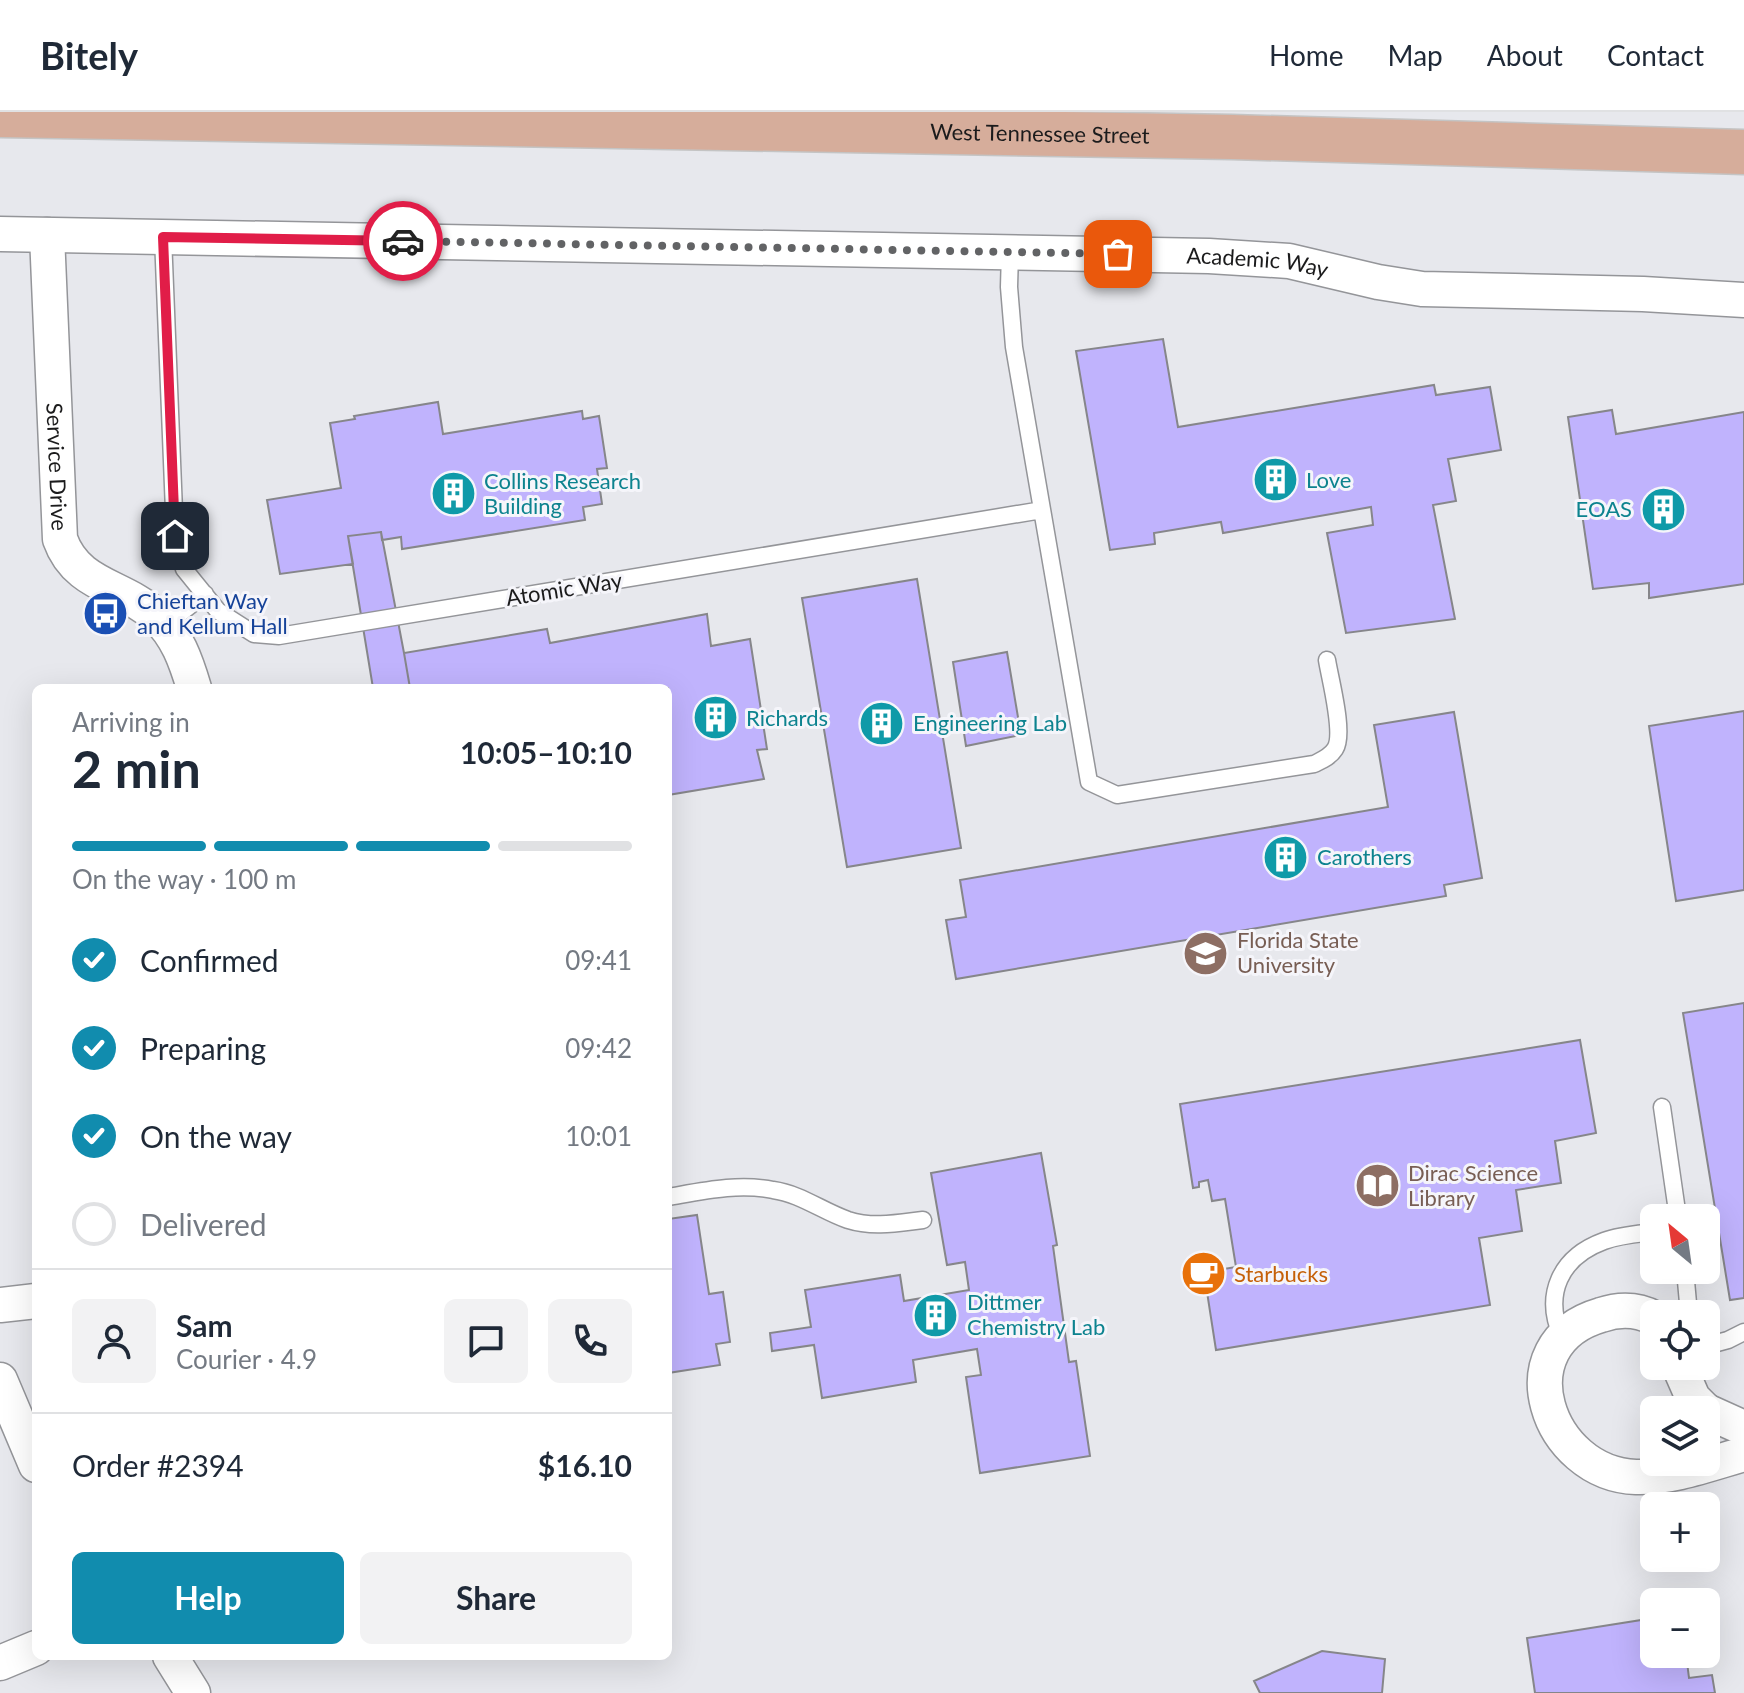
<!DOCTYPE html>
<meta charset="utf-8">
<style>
body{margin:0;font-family:Lato,sans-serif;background:#f2f2f3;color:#1f2937;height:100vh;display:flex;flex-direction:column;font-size:30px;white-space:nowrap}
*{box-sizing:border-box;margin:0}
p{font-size:26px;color:#747a83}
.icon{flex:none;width:44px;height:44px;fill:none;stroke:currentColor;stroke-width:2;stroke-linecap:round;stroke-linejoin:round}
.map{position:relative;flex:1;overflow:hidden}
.drawer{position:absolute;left:32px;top:572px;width:640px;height:976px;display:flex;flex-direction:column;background:#fff;border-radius:12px;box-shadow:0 8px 32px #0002}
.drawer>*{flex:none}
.needle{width:52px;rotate:331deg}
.fabs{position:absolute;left:1640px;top:1092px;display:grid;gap:16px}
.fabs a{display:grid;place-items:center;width:80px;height:80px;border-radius:12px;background:#fff;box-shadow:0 8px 32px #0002;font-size:40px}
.pin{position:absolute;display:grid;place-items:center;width:68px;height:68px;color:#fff;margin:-34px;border-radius:16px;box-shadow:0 4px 12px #0006}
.courier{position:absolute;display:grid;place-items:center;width:80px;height:80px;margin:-40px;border:6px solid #e11d48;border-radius:50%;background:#fff;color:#222;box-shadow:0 2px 10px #0007}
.headline em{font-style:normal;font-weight:700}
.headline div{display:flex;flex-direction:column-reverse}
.headline{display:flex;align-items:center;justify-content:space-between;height:136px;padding:0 40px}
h1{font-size:52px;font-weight:700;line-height:60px}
.bar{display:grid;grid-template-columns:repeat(4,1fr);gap:12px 8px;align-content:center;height:96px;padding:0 40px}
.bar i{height:10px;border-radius:6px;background:#e0e1e3}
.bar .active{background:#118cae}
.bar p{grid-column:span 4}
.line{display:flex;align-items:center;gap:20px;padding:0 40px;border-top:2px solid #e0e1e3}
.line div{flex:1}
.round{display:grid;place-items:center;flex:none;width:84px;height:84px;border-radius:12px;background:#f2f2f3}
ol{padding:0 40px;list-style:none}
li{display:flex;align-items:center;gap:24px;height:88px}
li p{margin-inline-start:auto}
li .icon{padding:8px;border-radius:50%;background:#118cae;color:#fff;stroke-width:4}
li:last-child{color:#747a83}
li i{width:44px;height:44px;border:4px solid #e0e1e3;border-radius:50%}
.primary-button{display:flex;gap:16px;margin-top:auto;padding:16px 40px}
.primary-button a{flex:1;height:92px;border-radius:12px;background:#118cae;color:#fff;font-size:32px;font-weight:700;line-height:92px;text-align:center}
.primary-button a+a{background:#f2f2f3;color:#1f2937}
header{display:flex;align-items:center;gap:48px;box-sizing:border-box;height:112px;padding:0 40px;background:#fff;border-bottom:2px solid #e0e1e3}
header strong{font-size:38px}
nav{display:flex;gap:44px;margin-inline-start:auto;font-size:28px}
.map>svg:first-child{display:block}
.building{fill:#c0b3fd;stroke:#86868a;stroke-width:2}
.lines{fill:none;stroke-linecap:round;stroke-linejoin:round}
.service-casing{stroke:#949599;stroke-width:19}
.minor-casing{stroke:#949599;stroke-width:37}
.primary-casing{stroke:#c4c4c4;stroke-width:47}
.service{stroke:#fff;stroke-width:16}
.minor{stroke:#fff;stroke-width:34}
.primary{stroke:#d6ad9b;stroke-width:44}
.done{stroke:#626365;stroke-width:8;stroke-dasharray:0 14.4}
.route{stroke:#e11d48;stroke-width:10}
.labels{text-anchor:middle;stroke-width:6;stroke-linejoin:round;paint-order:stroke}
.street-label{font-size:22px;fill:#1b1b1c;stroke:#f5f5fa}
.culture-label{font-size:22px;fill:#0d838f;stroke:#f5f5fa;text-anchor:start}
.transit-label{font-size:22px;fill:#164399;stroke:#f5f5fa;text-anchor:start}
.education-label{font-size:22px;fill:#785e54;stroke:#f5f5fa;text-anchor:start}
.food-label{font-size:22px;fill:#c56008;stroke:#f5f5fa;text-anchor:start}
</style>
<header>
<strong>Bitely</strong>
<nav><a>Home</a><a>Map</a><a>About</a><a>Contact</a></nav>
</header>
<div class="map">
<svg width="1744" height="1581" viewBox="0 0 1744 1581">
<rect width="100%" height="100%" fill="#e7e8ed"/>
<!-- building -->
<path class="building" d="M1163 227 1178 315 1434 273 1436 283 1490 275 1501 338 1448 347 1456 389 1433 393 1455 507 1346 521 1327 421 1373 413 1371 395 1223 421 1221 410 1154 421 1155 432 1110 438 1076 239Z
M438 290 443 322 582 299 583 307 599 304 607 356 597 357 602 392 583 395 585 408 402 437 401 425 382 428 381 420 348 424 353 452 280 462 267 388 341 376 330 311 355 307 354 304Z
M1612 298 1616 322 1744 300V472L1649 486V471L1593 477 1568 305Z
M381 420 404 541 410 576H373L348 424Z
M917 467 961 736 847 755 802 486Z
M707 502 711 534 750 527 767 637 757 638 764 667 668 683V576H410L404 541 547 517 550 531Z
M1007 540 1021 623 966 634 953 550Z
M1744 599V778L1676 789 1649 614Z
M1454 600 1482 766 1444 773 1446 784 956 867 946 808 966 805 960 768 1388 695 1374 613Z
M1744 891V1186L1730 1188 1683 901Z
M1580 928 1596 1021 1555 1029 1561 1071 1516 1078 1522 1119 1479 1126 1490 1193 1216 1238 1203 1154 1211 1152 1212 1159 1236 1155 1225 1087 1212 1089 1208 1068 1199 1070V1075L1193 1076 1180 992Z
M1041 1041 1057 1133 1053 1134 1069 1250 1076 1249 1090 1344 980 1361 966 1265 981 1263 977 1237 913 1248 916 1270 822 1286 814 1233 772 1239 770 1221 811 1215 805 1178 900 1163 904 1189 969 1178 965 1150 947 1153 931 1061Z
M697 1103 709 1182 723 1180 730 1230 716 1232 720 1253 668 1261V1107Z
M1654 1506V1542H1686L1689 1566 1712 1563 1715 1581H1535L1527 1526Z
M1322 1539 1385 1547 1382 1581H1260L1254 1569Z"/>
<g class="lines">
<defs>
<path id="service" d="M163 125 175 424 184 457 218 499 254 522 279 524 1042 398
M1010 140 1009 175 1014 235 1089 670 1117 683 1314 652C1322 648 1330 645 1335 637 1345 622 1330 567 1327 548
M165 513 205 482
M1662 995 1678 1106
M668 1085C703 1079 738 1071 773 1078 801 1082 822 1099 848 1108 873 1116 898 1111 923 1108
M1685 1158 1689 1202
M1562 1225C1543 1183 1560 1145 1604 1129 1620 1123 1637 1122 1654 1120
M1706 1234 1728 1228 1744 1220"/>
<g id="minor">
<path id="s1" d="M0 122 1209 144 1289 149 1378 170 1422 177 1643 182 1744 188"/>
<path id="s2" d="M47 123 60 427C77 475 123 473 156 504 177 523 186 549 194 576"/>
<path d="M0 1193 36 1189"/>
<path d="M1654 1206C1637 1197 1619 1197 1601 1203 1502 1232 1547 1362 1636 1365 1672 1366 1709 1352 1744 1342"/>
<path d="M1679 1254 1693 1286 1705 1298"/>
<path d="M0 1268 36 1353"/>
<path d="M1706 1299 1744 1316"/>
<path d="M170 1544 193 1581"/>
<path d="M0 1551 36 1536"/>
</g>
<g id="primary">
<path id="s3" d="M0 3 1232 25 1744 40"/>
</g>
</defs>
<!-- service casing -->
<use href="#service" class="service-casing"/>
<!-- minor casing -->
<use href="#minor" class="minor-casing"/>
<!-- primary casing -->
<use href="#primary" class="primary-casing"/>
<!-- service -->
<use href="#service" class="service"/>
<!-- minor -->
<use href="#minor" class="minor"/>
<!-- primary -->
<use href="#primary" class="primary"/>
</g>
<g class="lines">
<!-- done -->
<path class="done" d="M403 129 1118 142"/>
<!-- route -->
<path class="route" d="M175 424 163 125 403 129"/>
</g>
<!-- icons -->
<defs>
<symbol id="building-disc" viewBox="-11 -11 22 22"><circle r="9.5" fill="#0f9aa8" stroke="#f5f5fa"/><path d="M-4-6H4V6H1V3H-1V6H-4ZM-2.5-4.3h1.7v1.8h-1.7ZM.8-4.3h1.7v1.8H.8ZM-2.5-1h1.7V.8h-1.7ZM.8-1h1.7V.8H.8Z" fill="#fff"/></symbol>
<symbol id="bus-disc" viewBox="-11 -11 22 22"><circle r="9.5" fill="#1a4fb4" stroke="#f5f5fa"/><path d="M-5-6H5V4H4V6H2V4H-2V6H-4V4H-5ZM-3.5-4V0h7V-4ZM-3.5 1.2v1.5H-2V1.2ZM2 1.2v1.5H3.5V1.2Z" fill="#fff"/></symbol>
<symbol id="university-disc" viewBox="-11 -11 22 22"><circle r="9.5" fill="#8d6e63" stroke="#f5f5fa"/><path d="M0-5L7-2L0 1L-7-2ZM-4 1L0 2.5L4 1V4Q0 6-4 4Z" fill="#fff"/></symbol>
<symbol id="library-disc" viewBox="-11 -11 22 22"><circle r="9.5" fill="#8d6e63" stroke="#f5f5fa"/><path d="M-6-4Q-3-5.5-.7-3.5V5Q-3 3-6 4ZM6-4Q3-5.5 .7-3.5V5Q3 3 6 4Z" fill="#fff"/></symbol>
<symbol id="cafe-disc" viewBox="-11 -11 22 22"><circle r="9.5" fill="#e8710a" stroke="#f5f5fa"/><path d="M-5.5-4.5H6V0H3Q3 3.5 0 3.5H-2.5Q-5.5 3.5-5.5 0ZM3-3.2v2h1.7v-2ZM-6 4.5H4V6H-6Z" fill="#fff"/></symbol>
</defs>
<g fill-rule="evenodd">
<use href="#building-disc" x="1250" y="342" width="51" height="51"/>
<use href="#building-disc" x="428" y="356" width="51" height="51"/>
<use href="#building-disc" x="1638" y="372" width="51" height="51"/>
<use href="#bus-disc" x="80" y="476" width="51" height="51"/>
<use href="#building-disc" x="690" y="580" width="51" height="51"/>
<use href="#building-disc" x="856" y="586" width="51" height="51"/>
<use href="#building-disc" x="1260" y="720" width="51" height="51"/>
<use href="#university-disc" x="1180" y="816" width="51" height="51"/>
<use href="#library-disc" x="1352" y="1048" width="51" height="51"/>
<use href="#cafe-disc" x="1178" y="1136" width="51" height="51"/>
<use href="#building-disc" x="910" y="1178" width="51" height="51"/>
</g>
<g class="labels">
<!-- street labels -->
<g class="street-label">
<text dy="8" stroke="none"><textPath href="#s3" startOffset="1040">West Tennessee Street</textPath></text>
<text dy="8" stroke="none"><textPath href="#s1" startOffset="1258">Academic Way</textPath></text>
<text dy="8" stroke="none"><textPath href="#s2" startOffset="232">Service Drive</textPath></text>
<text transform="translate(564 477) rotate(-9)" y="8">Atomic Way</text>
</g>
<!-- culture labels -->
<g class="culture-label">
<text x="1306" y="376">Love</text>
<text x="484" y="377">Collins Research<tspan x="484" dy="25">Building</tspan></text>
<text x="1632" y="405" text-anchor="end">EOAS</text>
<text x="746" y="614">Richards</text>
<text x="913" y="619">Engineering Lab</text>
<text x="1317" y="753">Carothers</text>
<text x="967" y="1198">Dittmer<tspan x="967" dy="25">Chemistry Lab</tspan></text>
</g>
<!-- transit labels -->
<g class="transit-label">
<text x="137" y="497">Chieftan Way<tspan x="137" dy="25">and Kellum Hall</tspan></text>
</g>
<!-- education labels -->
<g class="education-label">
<text x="1237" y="836">Florida State<tspan x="1237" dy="25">University</tspan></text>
<text x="1408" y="1069">Dirac Science<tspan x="1408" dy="25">Library</tspan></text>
</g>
<!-- food labels -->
<g class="food-label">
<text x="1234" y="1170">Starbucks</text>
</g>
</g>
</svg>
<div class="fabs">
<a><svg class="needle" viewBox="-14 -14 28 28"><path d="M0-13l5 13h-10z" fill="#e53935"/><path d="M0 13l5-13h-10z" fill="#747a83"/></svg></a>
<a><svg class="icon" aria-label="locate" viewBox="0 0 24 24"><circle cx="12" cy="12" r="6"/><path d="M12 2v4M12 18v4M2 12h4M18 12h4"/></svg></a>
<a><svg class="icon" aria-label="layers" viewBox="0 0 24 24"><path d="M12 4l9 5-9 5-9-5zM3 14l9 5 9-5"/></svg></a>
<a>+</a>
<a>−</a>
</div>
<div class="pin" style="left:1118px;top:142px;background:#ea580c"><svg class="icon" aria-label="bag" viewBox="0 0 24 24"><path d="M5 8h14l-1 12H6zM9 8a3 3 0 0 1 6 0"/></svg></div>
<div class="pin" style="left:175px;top:424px;background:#1f2937"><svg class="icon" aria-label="home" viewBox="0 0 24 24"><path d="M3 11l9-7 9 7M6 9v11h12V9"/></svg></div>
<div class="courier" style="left:403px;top:129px"><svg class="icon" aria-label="car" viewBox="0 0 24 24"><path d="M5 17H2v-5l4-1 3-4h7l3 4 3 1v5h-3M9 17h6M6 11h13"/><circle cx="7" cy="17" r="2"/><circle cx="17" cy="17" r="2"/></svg></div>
<section class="drawer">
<div class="headline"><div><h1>2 min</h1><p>Arriving in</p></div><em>10:05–10:10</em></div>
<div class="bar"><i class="active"></i><i class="active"></i><i class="active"></i><i></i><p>On the way · 100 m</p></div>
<ol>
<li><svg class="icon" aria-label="check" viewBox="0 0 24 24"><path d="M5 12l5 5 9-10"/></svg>Confirmed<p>09:41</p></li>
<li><svg class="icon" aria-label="check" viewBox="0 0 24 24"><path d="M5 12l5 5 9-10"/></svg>Preparing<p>09:42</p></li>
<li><svg class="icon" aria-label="check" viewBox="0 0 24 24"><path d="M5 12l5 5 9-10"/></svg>On the way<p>10:01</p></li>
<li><i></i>Delivered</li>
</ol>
<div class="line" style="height:144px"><a class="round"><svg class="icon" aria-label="person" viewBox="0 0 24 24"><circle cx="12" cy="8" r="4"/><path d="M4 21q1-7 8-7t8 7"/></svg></a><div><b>Sam</b><p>Courier · 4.9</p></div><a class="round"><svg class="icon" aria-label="chat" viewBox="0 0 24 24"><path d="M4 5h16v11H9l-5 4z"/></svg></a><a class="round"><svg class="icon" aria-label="phone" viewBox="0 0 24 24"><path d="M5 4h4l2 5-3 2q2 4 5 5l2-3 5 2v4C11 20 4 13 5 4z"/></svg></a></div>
<div class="line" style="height:104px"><div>Order #2394</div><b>$16.10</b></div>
<div class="primary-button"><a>Help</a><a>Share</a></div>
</section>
</div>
